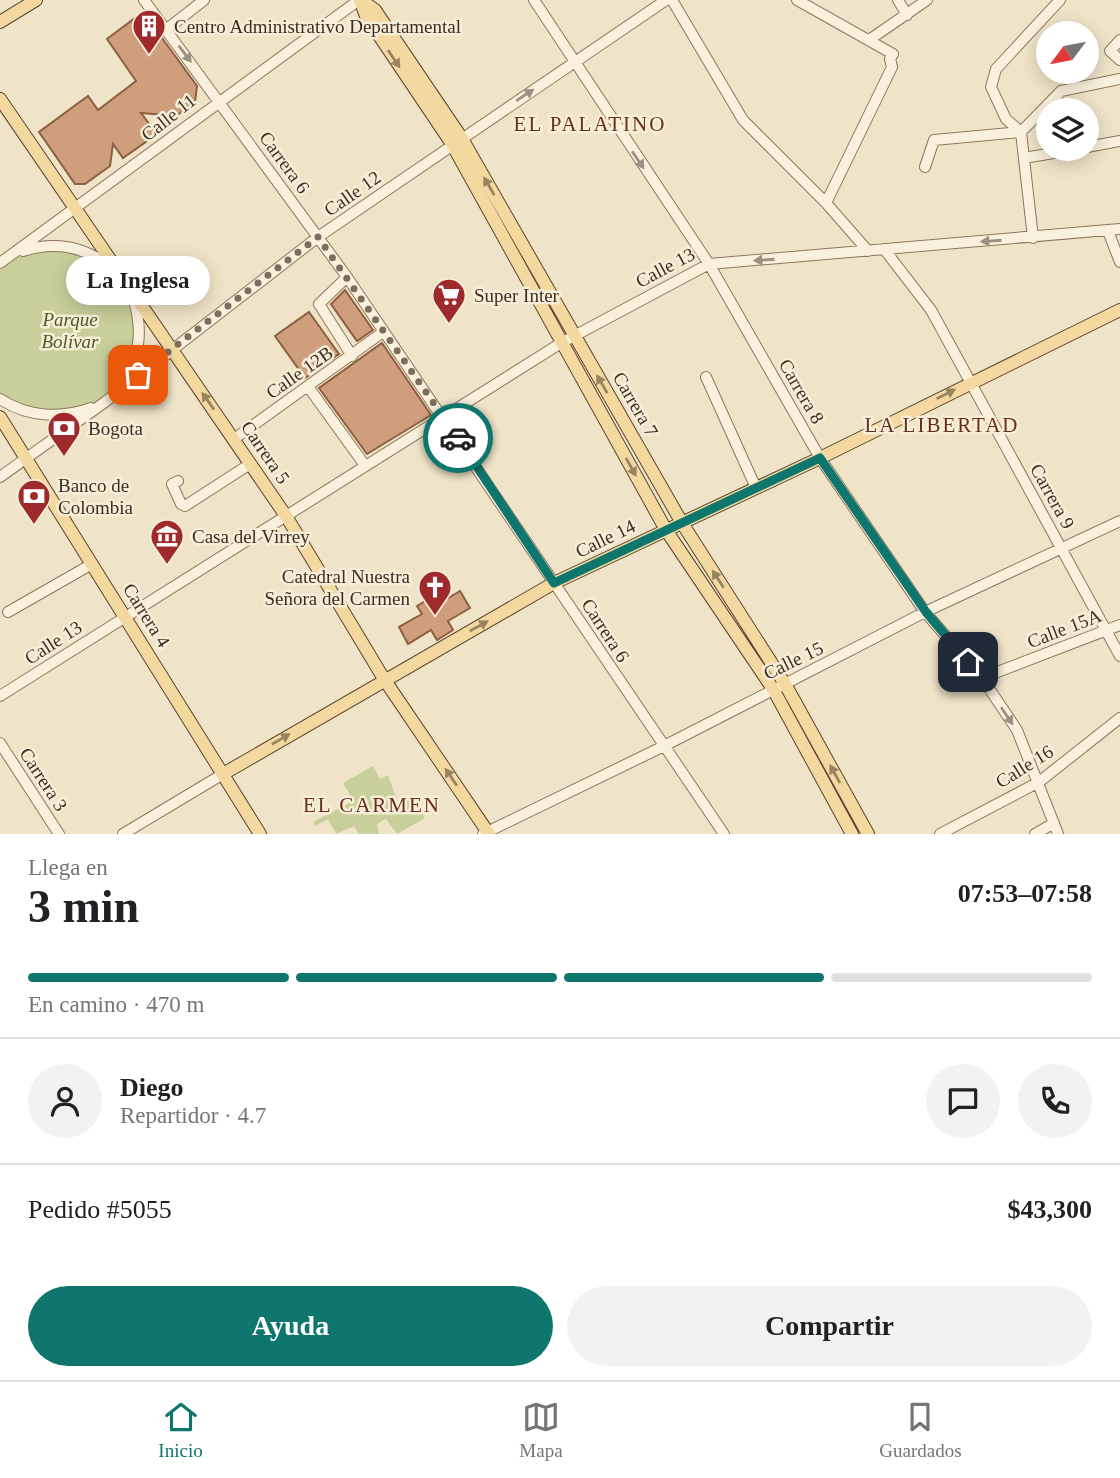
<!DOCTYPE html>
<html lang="es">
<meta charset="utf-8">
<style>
body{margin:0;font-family:Georgia,serif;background:#f2f2f2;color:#202124;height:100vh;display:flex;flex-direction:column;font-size:26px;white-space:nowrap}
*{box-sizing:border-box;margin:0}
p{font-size:23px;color:#757577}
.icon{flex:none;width:38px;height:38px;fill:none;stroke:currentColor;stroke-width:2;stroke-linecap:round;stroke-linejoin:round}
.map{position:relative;height:834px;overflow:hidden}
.panel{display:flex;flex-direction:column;background:#fff;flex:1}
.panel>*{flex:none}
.needle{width:46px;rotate:238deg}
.tools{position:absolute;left:1036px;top:21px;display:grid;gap:14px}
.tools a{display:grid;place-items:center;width:63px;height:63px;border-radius:50%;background:#fff;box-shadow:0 4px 18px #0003;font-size:35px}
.pin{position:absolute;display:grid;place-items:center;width:60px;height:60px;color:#fff;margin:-30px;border-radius:14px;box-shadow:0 4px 10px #0006}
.courier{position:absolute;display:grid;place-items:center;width:70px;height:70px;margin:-35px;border:5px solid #0f766e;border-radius:50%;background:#fff;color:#222;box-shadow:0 2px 9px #0007}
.bubble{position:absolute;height:49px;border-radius:24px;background:#fff;box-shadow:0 4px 18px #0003;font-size:23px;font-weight:800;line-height:49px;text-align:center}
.head em{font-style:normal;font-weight:800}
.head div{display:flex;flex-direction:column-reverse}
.head{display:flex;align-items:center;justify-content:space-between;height:119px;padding:0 28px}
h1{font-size:46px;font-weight:800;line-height:52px}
.bar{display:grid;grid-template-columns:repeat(4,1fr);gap:10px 7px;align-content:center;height:84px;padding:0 28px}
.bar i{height:9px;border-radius:5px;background:#e0e0e0}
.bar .on{background:#0f766e}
.bar p{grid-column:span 4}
.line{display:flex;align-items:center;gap:18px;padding:0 28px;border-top:2px solid #e0e0e0}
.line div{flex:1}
.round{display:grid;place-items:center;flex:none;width:74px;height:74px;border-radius:37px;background:#f2f2f2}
.action{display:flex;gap:14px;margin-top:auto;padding:14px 28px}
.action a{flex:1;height:80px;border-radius:42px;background:#0f766e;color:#fff;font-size:28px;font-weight:800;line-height:80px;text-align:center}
.action a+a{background:#f2f2f2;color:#202124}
.menu{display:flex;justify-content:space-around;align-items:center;height:98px;border-top:2px solid #e0e0e0;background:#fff;font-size:19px;color:#757577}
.menu a{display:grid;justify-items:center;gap:4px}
.menu .on{color:#0f766e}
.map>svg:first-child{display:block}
.green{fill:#c9cf9b}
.building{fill:#cf9f7d;stroke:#8d5f41;stroke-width:2}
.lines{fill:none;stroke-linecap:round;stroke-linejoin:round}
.minor-casing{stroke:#8d765c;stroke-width:12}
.major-casing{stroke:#5b4430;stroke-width:14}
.minor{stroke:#faf1dc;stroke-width:10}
.major{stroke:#f3d9a0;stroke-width:12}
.oneway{fill:#9c907e}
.oneway2{fill:#988460}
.done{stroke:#7c6e5b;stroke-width:7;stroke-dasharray:0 12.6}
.route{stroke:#0f766e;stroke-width:9}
.labels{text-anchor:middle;stroke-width:5;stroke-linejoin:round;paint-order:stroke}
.poi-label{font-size:19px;fill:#3d2e20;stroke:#f7eed8;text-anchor:start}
.street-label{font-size:19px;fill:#3d2e20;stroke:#f7eed8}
.park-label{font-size:19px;font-style:italic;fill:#4d5a26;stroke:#f7eed8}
.neighbourhood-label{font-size:21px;letter-spacing:2px;fill:#6b2e1e;stroke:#f7eed8}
</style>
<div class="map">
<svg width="1120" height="834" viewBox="0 0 1120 834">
<rect width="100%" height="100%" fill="#f0e4c8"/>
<!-- green -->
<path class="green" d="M70 247 126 281 139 330 124 382 105 402 54 415 0 399V264L21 251Z
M373 766 380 779 388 775 398 803 412 796 425 818 397 834 386 819 377 824 379 834H359L354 826 336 834 328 819 315 826 313 822 353 801 343 783Z"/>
<!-- building -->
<path class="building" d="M143 12 197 86 195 102 176 116 141 113 157 134 123 158 113 144 110 166 85 184H75L39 132 88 96 98 110 136 81 107 39Z
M345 290 373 330 357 341 331 304Z
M309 312 339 354 305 378 275 336Z
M382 343 431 415 367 454 319 388Z
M460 591 470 608 448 621 453 630 437 640 431 630 408 644 399 627 422 614 417 606 434 596 438 604Z"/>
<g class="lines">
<defs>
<path id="minor" d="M144 0 347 277 724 834
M534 0 709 264 820 458 925 612 982 678 1017 730 1058 834
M672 0 743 120 826 203 868 251
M797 0 893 54 890 59 892 67 826 203
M898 0 907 15
M167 29 204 0
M869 40 927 0
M1120 40 1110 51 1120 60
M1087 147 1120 141
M1024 158 1077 149
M925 167 934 140 1021 132 1061 91 1120 79
M1108 231 1120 262
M1033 238 1021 132 1006 119 991 87 996 69 1060 0
M884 249 931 310 1120 656
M23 251C58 240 88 247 115 271
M0 263 359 0
M347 277 319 304 352 356
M706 377 756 488
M123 383C141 356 143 326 132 295
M309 388 364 464
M0 399C27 417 61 419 91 408
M234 439 383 332
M0 477 105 402 318 237 666 0
M178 481 172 484 181 504 185 506 250 464
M8 612 92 564
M982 678 1120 625
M0 696 561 343 709 264 1120 229
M0 743 59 834
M123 834 223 774
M483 834 662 747 925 612 1120 521
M940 834 1039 782 1120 718
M1035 834 1054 823"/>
<path id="major" d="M360 0 366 16 452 144 666 530 773 689 852 834
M361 0 375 10 461 137 682 523 785 684 868 834
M0 22 36 0
M0 99 286 516 384 679 489 834
M0 417 260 834
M223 774 554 583 820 458 1120 310"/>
</defs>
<!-- minor casing -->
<use href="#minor" class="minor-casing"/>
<!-- major casing -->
<use href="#major" class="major-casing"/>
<!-- minor -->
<use href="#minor" class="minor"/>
<!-- major -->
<use href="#major" class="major"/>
</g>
<!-- one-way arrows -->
<defs><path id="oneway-solid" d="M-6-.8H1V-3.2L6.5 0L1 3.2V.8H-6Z" transform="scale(1.75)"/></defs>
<g class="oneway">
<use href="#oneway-solid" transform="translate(185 54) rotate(53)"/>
<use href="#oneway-solid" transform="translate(525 95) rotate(-34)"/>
<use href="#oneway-solid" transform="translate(638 160) rotate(56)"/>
<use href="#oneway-solid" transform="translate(991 241) rotate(176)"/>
<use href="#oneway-solid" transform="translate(764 260) rotate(176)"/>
<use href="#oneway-solid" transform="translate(1007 716) rotate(56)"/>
</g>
<g class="oneway2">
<use href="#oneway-solid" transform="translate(394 59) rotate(56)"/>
<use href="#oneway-solid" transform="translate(489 186) rotate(-120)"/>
<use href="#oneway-solid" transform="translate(602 384) rotate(-120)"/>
<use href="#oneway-solid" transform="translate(946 394) rotate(-27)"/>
<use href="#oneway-solid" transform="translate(208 401) rotate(-125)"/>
<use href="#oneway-solid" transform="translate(631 467) rotate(61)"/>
<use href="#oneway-solid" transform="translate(718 579) rotate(-123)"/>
<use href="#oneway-solid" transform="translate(479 626) rotate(-29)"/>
<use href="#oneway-solid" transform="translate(281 739) rotate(-30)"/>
<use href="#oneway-solid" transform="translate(835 774) rotate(-119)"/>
<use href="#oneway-solid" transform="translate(451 777) rotate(-124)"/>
</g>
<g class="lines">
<!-- done -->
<path class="done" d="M138 375 318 237 458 438"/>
<!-- route -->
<path class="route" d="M458 438 554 583 820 458 926 612 968 662"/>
</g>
<!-- icons -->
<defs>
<symbol id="building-pin" viewBox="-11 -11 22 30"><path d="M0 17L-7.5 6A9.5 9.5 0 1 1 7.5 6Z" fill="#9e2a2b" stroke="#f7eed8"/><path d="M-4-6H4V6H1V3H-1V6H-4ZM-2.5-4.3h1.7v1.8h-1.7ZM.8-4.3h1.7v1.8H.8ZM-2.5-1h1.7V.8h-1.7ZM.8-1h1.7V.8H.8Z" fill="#fff"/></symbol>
<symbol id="supermarket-pin" viewBox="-11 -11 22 30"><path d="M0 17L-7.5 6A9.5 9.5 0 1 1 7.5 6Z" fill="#9e2a2b" stroke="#f7eed8"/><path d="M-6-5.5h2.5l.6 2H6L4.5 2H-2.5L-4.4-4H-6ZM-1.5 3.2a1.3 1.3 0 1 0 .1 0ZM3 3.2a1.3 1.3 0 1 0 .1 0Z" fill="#fff"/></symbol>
<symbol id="bank-pin" viewBox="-11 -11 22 30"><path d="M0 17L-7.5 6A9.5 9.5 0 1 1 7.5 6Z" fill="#9e2a2b" stroke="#f7eed8"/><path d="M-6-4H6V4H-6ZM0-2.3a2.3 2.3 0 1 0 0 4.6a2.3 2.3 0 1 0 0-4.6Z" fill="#fff"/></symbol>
<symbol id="museum-pin" viewBox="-11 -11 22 30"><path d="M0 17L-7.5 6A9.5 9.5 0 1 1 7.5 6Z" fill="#9e2a2b" stroke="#f7eed8"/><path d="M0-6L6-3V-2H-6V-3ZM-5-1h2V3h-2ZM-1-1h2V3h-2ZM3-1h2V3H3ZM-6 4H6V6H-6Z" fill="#fff"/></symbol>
<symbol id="church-pin" viewBox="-11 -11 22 30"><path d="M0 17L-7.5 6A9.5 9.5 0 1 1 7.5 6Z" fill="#9e2a2b" stroke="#f7eed8"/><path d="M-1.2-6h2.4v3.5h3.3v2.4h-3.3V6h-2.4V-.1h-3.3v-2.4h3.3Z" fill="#fff"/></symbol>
</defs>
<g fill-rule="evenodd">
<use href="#building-pin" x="130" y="7" width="38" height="52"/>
<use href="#supermarket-pin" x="430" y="276" width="38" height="52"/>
<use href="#bank-pin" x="45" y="409" width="38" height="52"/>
<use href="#bank-pin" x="15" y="477" width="38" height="52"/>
<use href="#museum-pin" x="148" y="517" width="38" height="52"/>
<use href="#church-pin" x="416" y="568" width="38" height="52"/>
</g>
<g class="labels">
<!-- poi labels -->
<g class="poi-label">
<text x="174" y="33">Centro Administrativo Departamental</text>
<text x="474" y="302">Super Inter</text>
<text x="88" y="435">Bogota</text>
<text x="58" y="492">Banco de<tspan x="58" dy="22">Colombia</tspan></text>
<text x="192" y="543">Casa del Virrey</text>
<text x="410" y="583" text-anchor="end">Catedral Nuestra<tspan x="410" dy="22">Señora del Carmen</tspan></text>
</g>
<!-- street labels -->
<g class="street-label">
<text transform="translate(168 117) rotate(-38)" y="7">Calle 11</text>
<text transform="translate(285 162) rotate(54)" y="7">Carrera 6</text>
<text transform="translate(352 193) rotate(-35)" y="7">Calle 12</text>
<text transform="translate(665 267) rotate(-28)" y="7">Calle 13</text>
<text transform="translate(299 372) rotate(-35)" y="7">Calle 12B</text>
<text transform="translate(802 391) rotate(60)" y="7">Carrera 8</text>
<text transform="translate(636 404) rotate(60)" y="7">Carrera 7</text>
<text transform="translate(266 452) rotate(56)" y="7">Carrera 5</text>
<text transform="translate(1053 496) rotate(61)" y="7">Carrera 9</text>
<text transform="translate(605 538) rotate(-26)" y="7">Calle 14</text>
<text transform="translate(147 615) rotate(58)" y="7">Carrera 4</text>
<text transform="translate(1064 628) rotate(-21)" y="7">Calle 15A</text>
<text transform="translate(606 630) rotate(57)" y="7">Carrera 6</text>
<text transform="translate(53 642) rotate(-33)" y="7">Calle 13</text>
<text transform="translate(793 660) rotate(-26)" y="7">Calle 15</text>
<text transform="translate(1024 766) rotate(-32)" y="7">Calle 16</text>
<text transform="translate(44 779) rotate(57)" y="7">Carrera 3</text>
</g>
<!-- park labels -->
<g class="park-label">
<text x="70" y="326">Parque<tspan x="70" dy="22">Bolívar</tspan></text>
</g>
<!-- neighbourhood labels -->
<g class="neighbourhood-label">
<text x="590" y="131">EL PALATINO</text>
<text x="942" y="432">LA LIBERTAD</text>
<text x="372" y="812">EL CARMEN</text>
</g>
</g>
</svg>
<div class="tools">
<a><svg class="needle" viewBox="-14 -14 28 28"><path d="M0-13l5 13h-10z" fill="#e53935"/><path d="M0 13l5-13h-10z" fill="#757577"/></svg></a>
<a><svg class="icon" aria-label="layers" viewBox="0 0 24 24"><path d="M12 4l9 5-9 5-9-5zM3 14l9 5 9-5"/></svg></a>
</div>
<div class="pin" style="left:138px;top:375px;background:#ea580c"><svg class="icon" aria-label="bag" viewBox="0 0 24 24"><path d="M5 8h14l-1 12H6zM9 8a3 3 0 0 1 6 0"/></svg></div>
<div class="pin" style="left:968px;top:662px;background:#1f2937"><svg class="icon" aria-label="home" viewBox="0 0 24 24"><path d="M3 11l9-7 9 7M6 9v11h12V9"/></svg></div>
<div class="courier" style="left:458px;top:438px"><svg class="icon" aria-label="car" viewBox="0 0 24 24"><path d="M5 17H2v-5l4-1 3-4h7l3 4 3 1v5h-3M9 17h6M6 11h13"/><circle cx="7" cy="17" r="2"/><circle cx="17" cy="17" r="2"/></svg></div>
<div class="bubble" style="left:66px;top:256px;width:144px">La Inglesa</div>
</div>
<section class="panel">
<div class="head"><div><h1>3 min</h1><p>Llega en</p></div><em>07:53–07:58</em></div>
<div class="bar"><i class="on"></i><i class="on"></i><i class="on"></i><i></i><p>En camino · 470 m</p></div>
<div class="line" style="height:126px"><a class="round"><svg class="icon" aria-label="person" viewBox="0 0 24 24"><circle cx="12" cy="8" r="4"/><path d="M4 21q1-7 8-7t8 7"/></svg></a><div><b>Diego</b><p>Repartidor · 4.7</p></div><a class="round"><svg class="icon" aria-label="chat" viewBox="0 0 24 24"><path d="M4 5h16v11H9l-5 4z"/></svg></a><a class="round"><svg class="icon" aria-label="phone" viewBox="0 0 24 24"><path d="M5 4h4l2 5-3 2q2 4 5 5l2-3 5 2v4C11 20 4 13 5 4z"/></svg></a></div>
<div class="line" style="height:91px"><div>Pedido #5055</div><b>$43,300</b></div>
<div class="action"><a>Ayuda</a><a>Compartir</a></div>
</section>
<nav class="menu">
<a class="on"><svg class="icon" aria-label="home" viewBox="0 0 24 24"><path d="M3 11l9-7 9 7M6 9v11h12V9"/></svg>Inicio</a>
<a><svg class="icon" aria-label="map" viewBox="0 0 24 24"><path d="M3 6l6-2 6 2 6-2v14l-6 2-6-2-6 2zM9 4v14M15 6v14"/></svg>Mapa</a>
<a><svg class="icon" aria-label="saved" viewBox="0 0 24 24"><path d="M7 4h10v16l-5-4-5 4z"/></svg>Guardados</a>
</nav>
